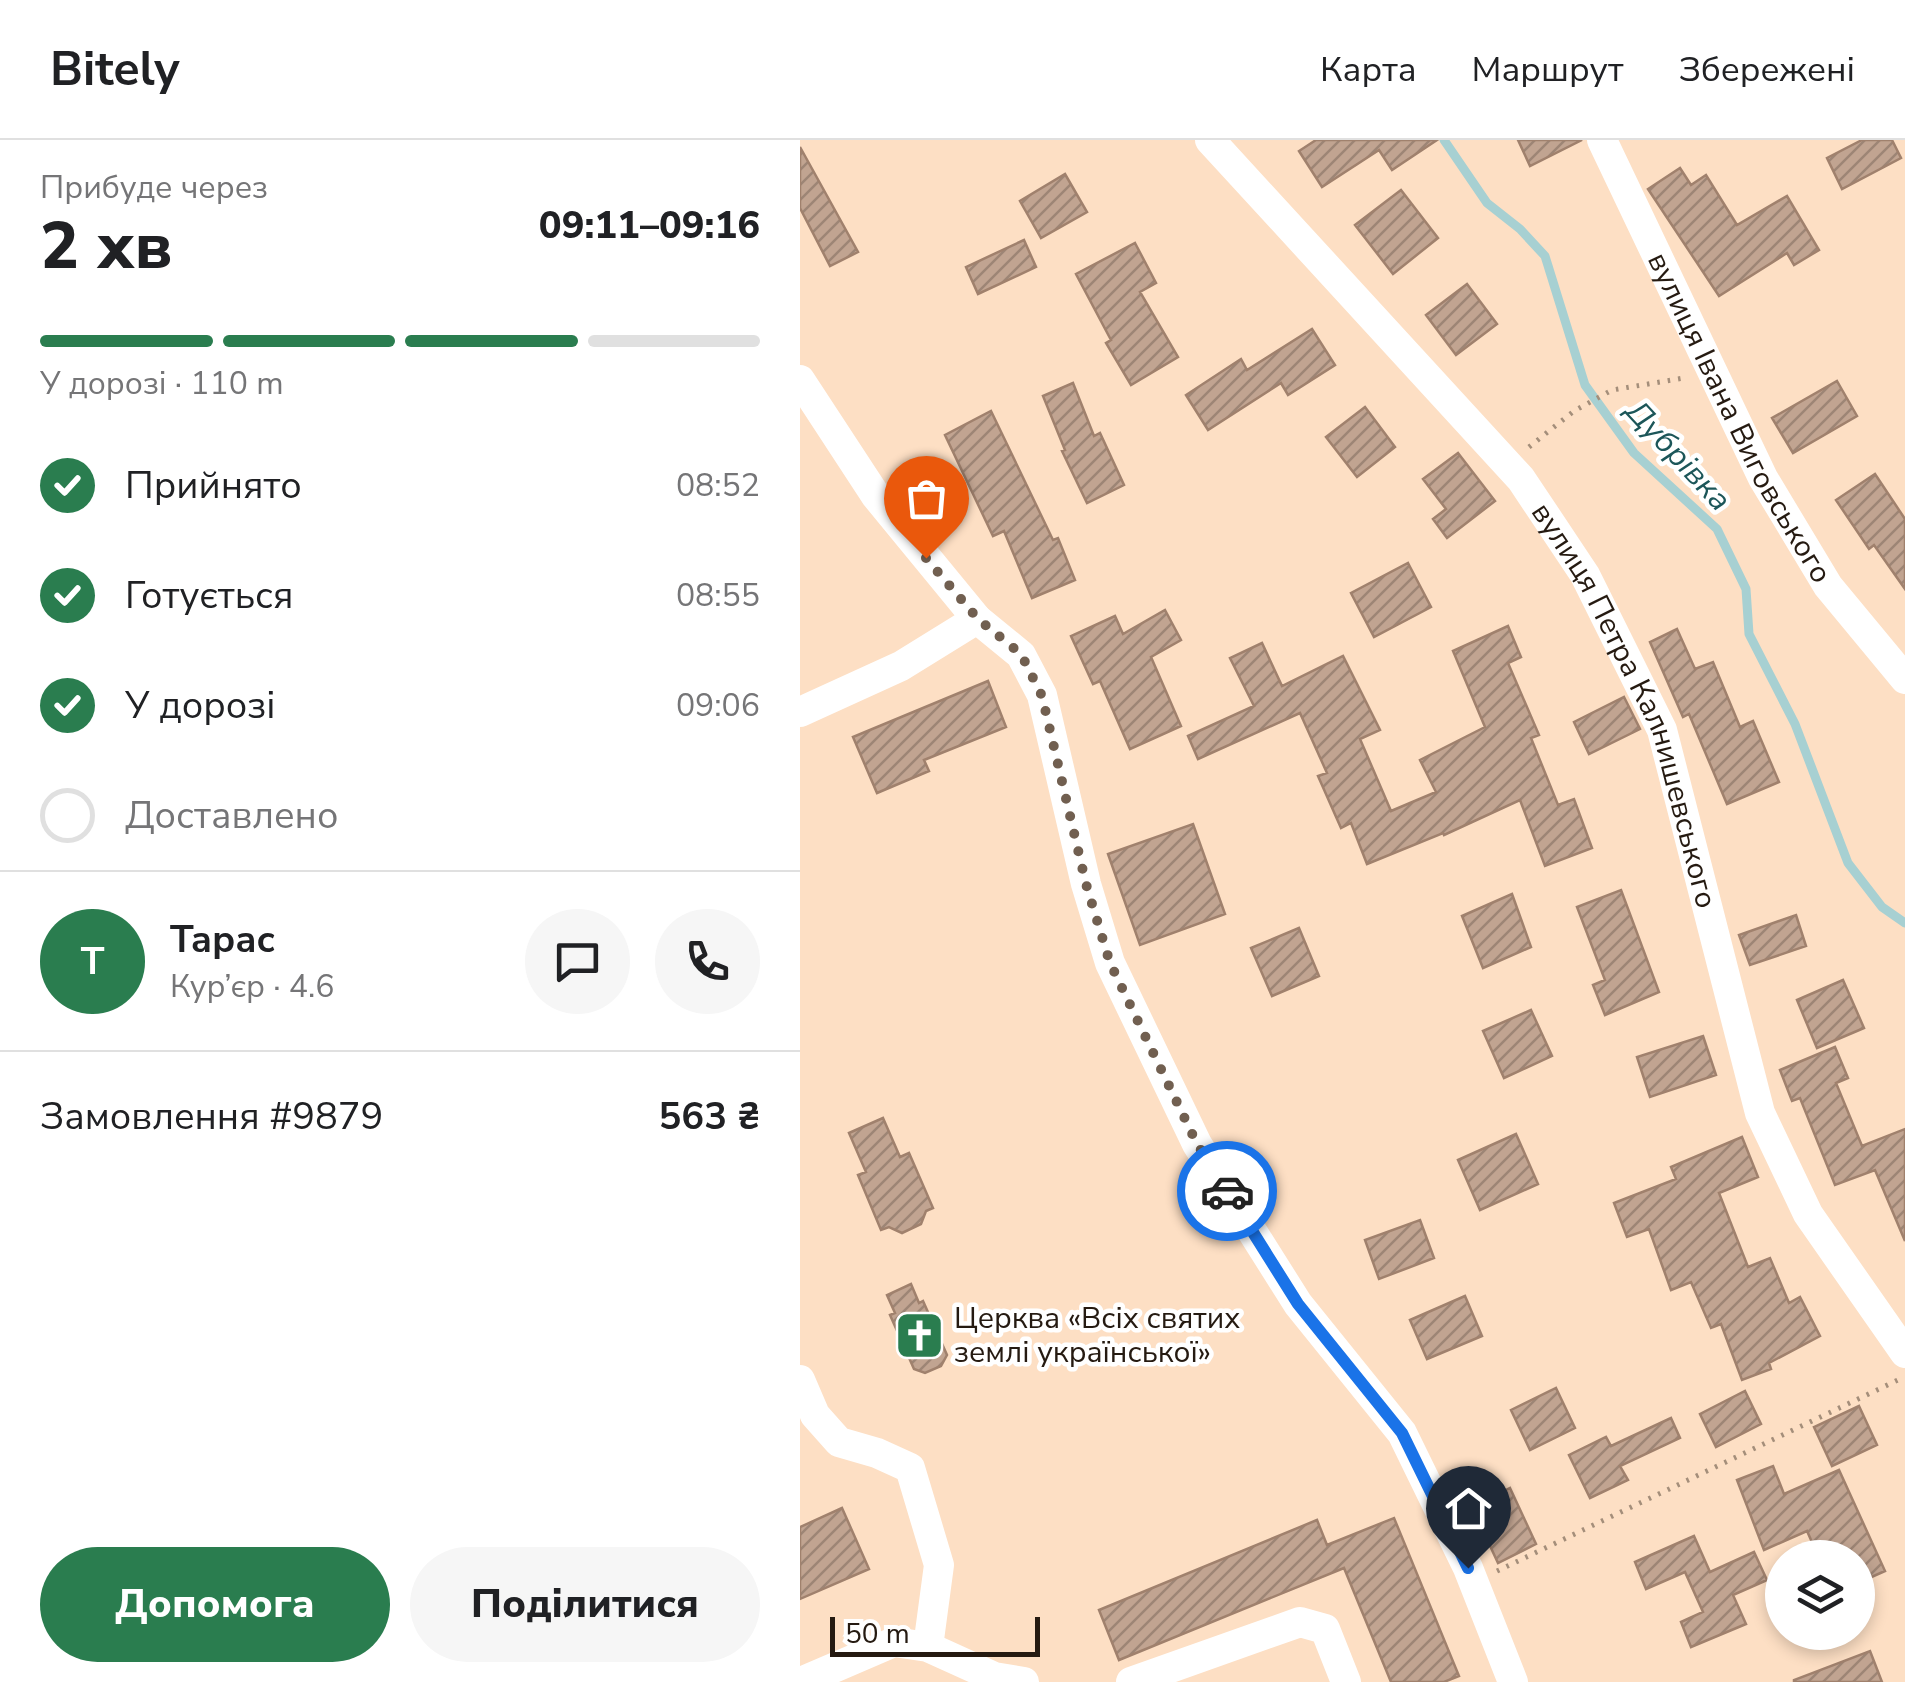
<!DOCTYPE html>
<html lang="uk">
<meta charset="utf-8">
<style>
body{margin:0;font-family:"Nunito Sans",sans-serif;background:#f6f6f6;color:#202124;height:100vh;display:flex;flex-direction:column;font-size:38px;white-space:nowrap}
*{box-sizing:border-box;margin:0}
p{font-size:32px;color:#757577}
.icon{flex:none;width:55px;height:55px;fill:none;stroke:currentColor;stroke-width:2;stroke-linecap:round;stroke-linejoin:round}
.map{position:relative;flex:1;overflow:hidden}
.sheet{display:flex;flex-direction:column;background:#fff;width:800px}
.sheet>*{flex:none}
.tools{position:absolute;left:965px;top:1400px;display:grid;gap:20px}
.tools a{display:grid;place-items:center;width:110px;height:110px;border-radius:50%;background:#fff;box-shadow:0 5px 15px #0003;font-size:50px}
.scale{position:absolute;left:30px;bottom:25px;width:210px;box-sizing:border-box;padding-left:10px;border:5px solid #251a11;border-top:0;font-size:28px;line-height:35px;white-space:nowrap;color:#251a11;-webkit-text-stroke:8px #fff;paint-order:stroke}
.pin{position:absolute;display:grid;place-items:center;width:85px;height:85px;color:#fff;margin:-102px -42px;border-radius:50% 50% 50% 0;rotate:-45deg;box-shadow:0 0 10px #0007}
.pin .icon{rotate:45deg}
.courier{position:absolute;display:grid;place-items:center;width:100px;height:100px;margin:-50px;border:8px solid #1a73e8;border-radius:50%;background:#fff;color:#222;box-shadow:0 2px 12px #0007}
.summary em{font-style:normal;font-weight:800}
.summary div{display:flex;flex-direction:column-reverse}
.summary{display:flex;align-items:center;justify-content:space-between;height:170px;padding:0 40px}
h1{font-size:65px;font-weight:800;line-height:75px}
.bar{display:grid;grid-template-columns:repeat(4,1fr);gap:15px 10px;align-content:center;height:120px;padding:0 40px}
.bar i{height:12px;border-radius:8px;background:#e0e0e0}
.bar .selected{background:#2a7d4f}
.bar p{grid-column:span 4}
.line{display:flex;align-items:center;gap:25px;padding:0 40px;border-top:2px solid #e0e0e0}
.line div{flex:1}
.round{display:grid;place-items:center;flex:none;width:105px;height:105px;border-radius:52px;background:#f6f6f6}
ol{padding:0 40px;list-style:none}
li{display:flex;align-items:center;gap:30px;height:110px}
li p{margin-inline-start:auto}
li .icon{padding:10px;border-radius:50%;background:#2a7d4f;color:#fff;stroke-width:4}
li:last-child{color:#757577}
li i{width:55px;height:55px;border:5px solid #e0e0e0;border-radius:50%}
.button{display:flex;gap:20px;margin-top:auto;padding:20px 40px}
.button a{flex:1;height:115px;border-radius:60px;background:#2a7d4f;color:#fff;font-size:40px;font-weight:800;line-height:115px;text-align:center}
.button a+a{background:#f6f6f6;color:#202124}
header{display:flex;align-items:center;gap:60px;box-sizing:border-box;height:140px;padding:0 50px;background:#fff;border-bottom:2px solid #e0e0e0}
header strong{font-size:48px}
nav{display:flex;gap:55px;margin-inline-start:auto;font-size:35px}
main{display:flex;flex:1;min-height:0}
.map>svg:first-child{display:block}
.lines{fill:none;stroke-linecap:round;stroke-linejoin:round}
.stream{stroke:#a7d0d2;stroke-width:9}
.building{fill:url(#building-hatch);stroke:#a0816d;stroke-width:2.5}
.path{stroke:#a48e7a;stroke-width:5;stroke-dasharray:2.5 8;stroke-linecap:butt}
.minor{stroke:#fff;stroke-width:30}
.done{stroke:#715f50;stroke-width:10;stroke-dasharray:0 18}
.route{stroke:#1a73e8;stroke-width:12}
.labels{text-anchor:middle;stroke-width:9;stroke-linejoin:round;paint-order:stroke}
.street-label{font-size:30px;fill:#251a11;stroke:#fff}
.poi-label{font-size:30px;fill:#251a11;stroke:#fff;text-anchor:start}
.water-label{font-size:32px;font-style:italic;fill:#1c5659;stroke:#fff}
</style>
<header>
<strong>Bitely</strong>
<nav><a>Карта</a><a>Маршрут</a><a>Збережені</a></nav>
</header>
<main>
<section class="sheet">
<div class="summary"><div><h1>2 хв</h1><p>Прибуде через</p></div><em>09:11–09:16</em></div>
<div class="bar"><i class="selected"></i><i class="selected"></i><i class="selected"></i><i></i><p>У дорозі · 110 m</p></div>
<ol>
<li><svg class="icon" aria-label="check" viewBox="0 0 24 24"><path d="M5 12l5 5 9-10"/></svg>Прийнято<p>08:52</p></li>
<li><svg class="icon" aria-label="check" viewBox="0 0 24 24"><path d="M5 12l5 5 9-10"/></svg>Готується<p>08:55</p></li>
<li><svg class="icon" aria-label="check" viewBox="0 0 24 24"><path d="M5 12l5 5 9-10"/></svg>У дорозі<p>09:06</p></li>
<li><i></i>Доставлено</li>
</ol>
<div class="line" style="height:180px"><b class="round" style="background:#2a7d4f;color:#fff">Т</b><div><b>Тарас</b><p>Кур’єр · 4.6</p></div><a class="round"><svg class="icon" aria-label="chat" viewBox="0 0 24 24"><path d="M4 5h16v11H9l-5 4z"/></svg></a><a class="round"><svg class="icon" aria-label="phone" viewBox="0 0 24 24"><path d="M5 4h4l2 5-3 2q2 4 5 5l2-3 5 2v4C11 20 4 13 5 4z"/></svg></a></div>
<div class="line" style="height:130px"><div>Замовлення #9879</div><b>563 ₴</b></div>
<div class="button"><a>Допомога</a><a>Поділитися</a></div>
</section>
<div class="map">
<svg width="1105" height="1542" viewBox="0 0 1105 1542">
<defs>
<pattern id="building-hatch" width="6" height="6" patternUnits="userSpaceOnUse" patternTransform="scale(2.5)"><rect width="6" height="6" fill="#c1a491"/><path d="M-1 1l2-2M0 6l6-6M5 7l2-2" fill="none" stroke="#9d8575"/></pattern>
</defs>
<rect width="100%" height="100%" fill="#fddfc4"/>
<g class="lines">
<!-- stream -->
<path class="stream" d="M644 0 687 63 720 89 745 116 785 245 834 313 917 389 946 449 949 494 995 584 1048 723 1082 767 1105 783"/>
</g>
<!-- building -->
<path class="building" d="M516 0H637L592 30 579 10 522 47 499 11Z
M718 0H782L730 26Z
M1062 0H1092L1101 18 1042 49 1027 18Z
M0 7 58 112 30 126 0 68Z
M880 28 891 45 906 35 937 85 987 56 1019 110 994 125 987 113 919 156 848 49Z
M265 34 287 72 241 98 220 61Z
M601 50 638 98 593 134 555 85Z
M224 100 236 127 178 154 166 127Z
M335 103 356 143 340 152 378 217 331 245 306 203 311 200 276 134Z
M667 144 697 184 656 215 626 175Z
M512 189 535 225 488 255 481 243 408 290 386 255 441 219 447 230Z
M1037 241 1057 276 993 313 972 278Z
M273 243 294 296 300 293 324 345 287 363 262 311 265 310 243 256Z
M565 267 595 307 557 337 526 297Z
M191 271 253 400 258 398 275 440 232 458 204 391 193 396 145 295Z
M658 313 695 361 647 398 633 379 646 369 623 339Z
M1075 334 1105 379V449L1074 405 1069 409 1036 360Z
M608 423 631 467 574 497 551 453Z
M365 470 381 500 351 517 381 586 330 609 300 541 293 544 271 496 315 476 323 494Z
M708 486 721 517 708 523 739 595 731 598 758 665 774 659 792 708 745 726 720 660 644 695 643 693 567 724 551 683 541 688 518 636 527 633 500 573 398 619 388 596 454 566 430 518 462 503 482 546 543 516 580 590 560 599 591 671 636 652 620 620 685 587 653 511Z
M877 489 895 529 913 522 940 587 953 581 979 642 927 664 889 574 883 577 850 502Z
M188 541 206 587 124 620 129 631 77 653 53 597Z
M824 557 840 589 789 614 774 582Z
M393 684 425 774 340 805 308 714Z
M821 750 859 852 805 875 793 845 805 840 777 767Z
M712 754 731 807 683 828 662 776Z
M996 775 1006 806 950 825 939 795Z
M499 788 519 836 472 856 451 808Z
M1043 840 1064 888 1017 908 997 860Z
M731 870 752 916 704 938 683 891Z
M903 896 916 935 850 957 837 917Z
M1035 907 1048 938 1036 943 1062 1006 1105 989V1101L1075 1030 1035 1045 1000 958 992 961 980 930Z
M83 978 100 1017 109 1013 133 1068 126 1071 121 1084 102 1093 89 1087 81 1090 58 1035 66 1032 49 993Z
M716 994 738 1044 680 1070 658 1020Z
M942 997 958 1037 919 1053 948 1127 970 1118 989 1163 1000 1157 1020 1196 969 1223 971 1229 942 1240 921 1184 911 1188 891 1142 871 1150 849 1089 827 1097 814 1063 876 1039 871 1027Z
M620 1080 634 1118 579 1139 565 1100Z
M111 1144 119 1163 123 1161 147 1215 141 1226 125 1233 114 1229 90 1175 95 1173 87 1155Z
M665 1156 682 1196 627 1219 610 1180Z
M756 1248 775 1288 730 1310 711 1270Z
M945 1251 961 1284 916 1307 900 1274Z
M1059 1266 1077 1305 1032 1326 1014 1287Z
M871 1278 880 1298 820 1326 828 1340 790 1358 769 1315 806 1297 811 1306Z
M973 1326 984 1354 1039 1330 1085 1431 1058 1443V1418H1019L1007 1391 964 1410 937 1340Z
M710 1348 736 1404 698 1423 672 1367Z
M42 1368 69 1429 0 1459V1387Z
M594 1378 659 1536 644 1542H591L544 1428 319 1520 299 1470 517 1380 527 1405Z
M894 1396 910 1432 954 1412 967 1440 933 1455 946 1484 891 1507 881 1482 903 1472 885 1432 846 1449 835 1422Z
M1070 1511 1082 1542H994V1540Z"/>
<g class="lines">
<!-- path -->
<path class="path" d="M729 307 774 271 812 250 884 238
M697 1431 1098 1240"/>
<!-- minor -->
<g class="minor">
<path id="s1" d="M410 0 721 339 785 435 862 590 960 973 1008 1074 1105 1213"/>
<path id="s2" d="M802 0 963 338 1028 446 1105 539"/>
<path d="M0 240 76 356 177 479 221 515 242 555 286 744 310 823 397 1004 498 1164 602 1293 668 1428 713 1542"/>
<path d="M0 572 101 526 177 479"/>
<path d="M0 1240 15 1275 39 1302 77 1313 110 1328 139 1425 128 1507"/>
<path d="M1 1542 94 1502 128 1507 194 1537 224 1542"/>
<path d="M331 1542 500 1482 525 1489 546 1542"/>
</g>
</g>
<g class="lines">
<!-- done -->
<path class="done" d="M126 418 178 479 221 514 242 556 286 744 310 823 397 1004 427 1051"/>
<!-- route -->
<path class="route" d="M427 1051 498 1164 602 1293 668 1428"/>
</g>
<!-- icons -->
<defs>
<symbol id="church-square" viewBox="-11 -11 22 22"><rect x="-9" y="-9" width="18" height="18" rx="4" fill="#2a7d4f" stroke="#fff"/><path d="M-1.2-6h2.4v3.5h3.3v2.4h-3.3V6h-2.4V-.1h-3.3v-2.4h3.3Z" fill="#fff"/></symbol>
</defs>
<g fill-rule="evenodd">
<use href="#church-square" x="92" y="1168" width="55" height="55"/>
</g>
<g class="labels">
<!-- street labels -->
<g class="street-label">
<text dy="10" stroke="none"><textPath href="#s2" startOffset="310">вулиця Івана Виговського</textPath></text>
<text dy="10" stroke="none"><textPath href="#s1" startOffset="712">вулиця Петра Калнишевського</textPath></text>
</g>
<!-- poi labels -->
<g class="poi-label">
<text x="154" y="1188">Церква «Всіх святих<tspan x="154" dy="34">землі української»</tspan></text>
</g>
<!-- water labels -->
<g class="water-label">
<text transform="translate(879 315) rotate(47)" y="11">Дубрівка</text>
</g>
</g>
</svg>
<div class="tools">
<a><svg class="icon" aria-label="layers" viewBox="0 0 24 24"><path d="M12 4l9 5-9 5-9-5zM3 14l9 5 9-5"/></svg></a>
</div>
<div class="scale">50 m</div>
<div class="pin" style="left:126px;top:418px;background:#ea580c"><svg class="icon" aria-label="bag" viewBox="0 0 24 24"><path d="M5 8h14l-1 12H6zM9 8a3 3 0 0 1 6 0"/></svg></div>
<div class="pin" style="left:668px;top:1428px;background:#1f2937"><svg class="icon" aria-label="home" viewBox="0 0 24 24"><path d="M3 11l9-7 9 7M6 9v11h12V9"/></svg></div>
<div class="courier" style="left:427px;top:1051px"><svg class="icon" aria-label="car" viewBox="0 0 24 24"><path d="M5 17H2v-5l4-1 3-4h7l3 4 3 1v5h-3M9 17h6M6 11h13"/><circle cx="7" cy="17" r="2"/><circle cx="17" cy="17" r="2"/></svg></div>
</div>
</main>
